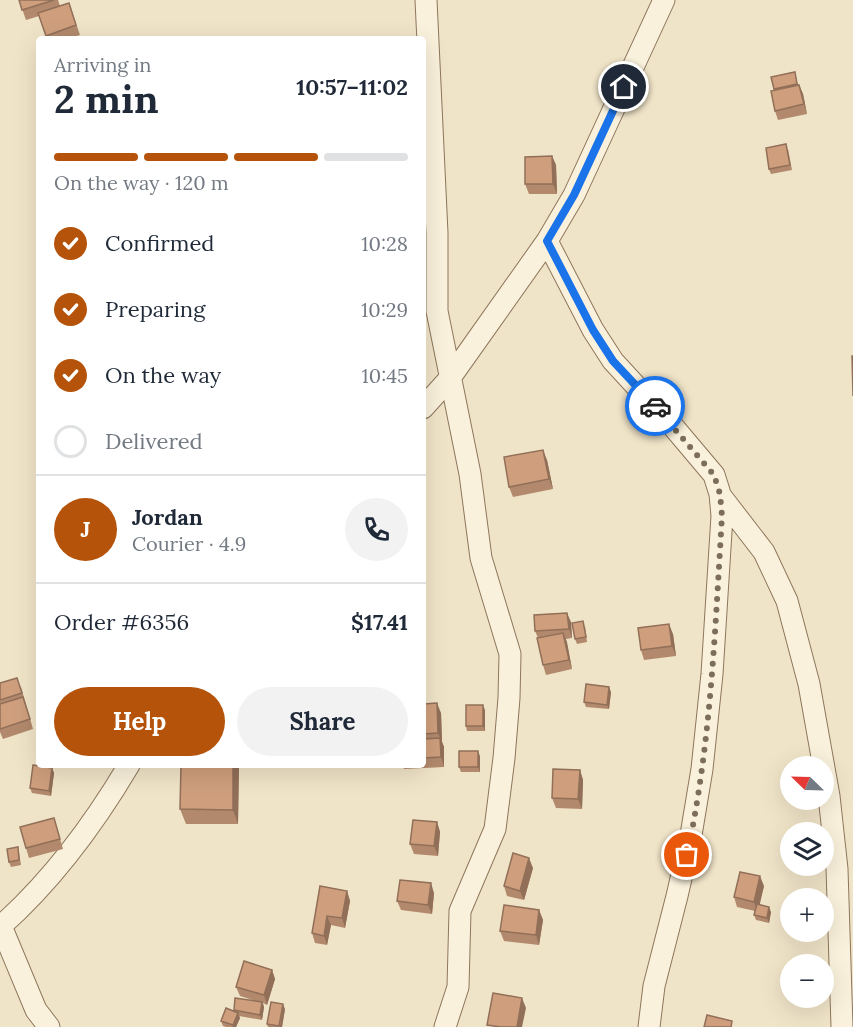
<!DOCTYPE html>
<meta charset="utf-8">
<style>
body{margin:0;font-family:Lora,serif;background:#f2f2f3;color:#1f2937;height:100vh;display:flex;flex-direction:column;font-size:22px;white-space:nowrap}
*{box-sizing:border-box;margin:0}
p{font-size:20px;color:#747a83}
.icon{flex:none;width:33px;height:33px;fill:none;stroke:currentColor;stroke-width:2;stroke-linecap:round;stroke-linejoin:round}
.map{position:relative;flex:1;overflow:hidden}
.details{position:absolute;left:36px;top:36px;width:390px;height:732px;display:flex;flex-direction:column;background:#fff;border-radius:6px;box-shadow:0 6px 24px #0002}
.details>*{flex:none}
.needle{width:39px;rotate:293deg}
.tools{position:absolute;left:780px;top:756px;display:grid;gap:12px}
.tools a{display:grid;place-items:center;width:54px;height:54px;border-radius:50%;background:#fff;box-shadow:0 6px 24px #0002;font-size:30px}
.pin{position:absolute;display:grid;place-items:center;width:51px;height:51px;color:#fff;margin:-26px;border:3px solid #fff;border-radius:50%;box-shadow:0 2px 6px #0007}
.courier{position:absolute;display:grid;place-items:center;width:60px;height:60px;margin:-30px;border:4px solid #1a73e8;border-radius:50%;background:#fff;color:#222;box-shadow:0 2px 8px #0007}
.overview em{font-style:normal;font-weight:700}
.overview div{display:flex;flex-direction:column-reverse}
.overview{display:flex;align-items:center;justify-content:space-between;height:102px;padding:0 18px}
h1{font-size:39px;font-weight:700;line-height:45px}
.bar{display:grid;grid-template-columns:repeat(4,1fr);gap:9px 6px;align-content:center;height:72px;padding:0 18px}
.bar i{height:8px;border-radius:4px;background:#e0e1e3}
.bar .active{background:#b45309}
.bar p{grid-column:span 4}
.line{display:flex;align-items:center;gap:15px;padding:0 18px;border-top:2px solid #e0e1e3}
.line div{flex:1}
.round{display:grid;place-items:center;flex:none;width:63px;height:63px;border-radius:32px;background:#f2f2f3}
ol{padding:0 18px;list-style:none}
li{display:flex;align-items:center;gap:18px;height:66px}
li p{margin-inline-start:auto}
li .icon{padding:6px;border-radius:50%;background:#b45309;color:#fff;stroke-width:4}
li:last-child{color:#747a83}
li i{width:33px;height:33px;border:3px solid #e0e1e3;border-radius:50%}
.action{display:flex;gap:12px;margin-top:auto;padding:12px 18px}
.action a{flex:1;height:69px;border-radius:36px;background:#b45309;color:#fff;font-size:24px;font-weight:700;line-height:69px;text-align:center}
.action a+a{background:#f2f2f3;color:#1f2937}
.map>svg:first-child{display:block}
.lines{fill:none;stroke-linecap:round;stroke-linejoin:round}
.minor-casing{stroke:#8d765c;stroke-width:23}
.minor{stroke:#faf1dc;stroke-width:21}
.wall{fill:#b2896c}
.shaded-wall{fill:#916f58}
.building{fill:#cf9f7d;stroke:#916f58;stroke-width:1.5}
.done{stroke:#7c6e5b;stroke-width:6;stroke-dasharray:0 10.8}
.route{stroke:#1a73e8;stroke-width:8}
</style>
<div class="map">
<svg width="853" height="1027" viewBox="0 0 853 1027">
<rect width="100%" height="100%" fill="#f0e4c8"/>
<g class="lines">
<defs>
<path id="minor" d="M426 0 437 233V311L470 474 481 558 510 654 509 698 504 758 495 829 460 911 458 987 445 1027
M547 241 593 330 613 361 671 424 714 475 720 494 722 516 712 674 702 769 691 835 677 896 654 986 649 1027
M423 408 450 378 547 241 574 195 664 0
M720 495 764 552 787 601 809 684 829 796 837 869 842 1027
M1 926 36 1010 49 1027
M0 927C52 881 94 824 129 765"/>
</defs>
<!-- minor casing -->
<use href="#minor" class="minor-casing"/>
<!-- minor -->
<use href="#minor" class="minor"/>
</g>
<!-- wall -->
<path class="wall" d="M19 0H58L60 6 69 3 80 35 68 39H47L39 16 26 20Z
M771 77H796L798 85H799L803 94 807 114 778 120 775 111 774 90Z
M788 149 792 170 771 174 769 169Z
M552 156 556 165 557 194H529L525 184Z
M423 209 426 217V238H423Z
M547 460 553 489 513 497 509 487Z
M571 622 572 638 566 639 572 669 546 675 543 665 538 638 535 631Z
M585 626 587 642 577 644 575 639Z
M673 634 676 656 644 660 641 650Z
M0 683 21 687 33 729 3 739 0 732Z
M611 692 609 709 586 707 584 702Z
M423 704 441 713 442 742 444 747V767L404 769 403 765H423Z
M485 710V731H467L466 726Z
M480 756V772H461L459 767Z
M181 765H239L238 824H186L180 809Z
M52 768 54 773 51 796 32 793 30 788Z
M580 770 583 780 582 809 556 808 552 798Z
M54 818 63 849 29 858 26 848Z
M437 822 440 832 438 856 414 854 410 844Z
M18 847 19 852 21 865 11 867 9 862Z
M533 868 524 900 507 896 504 886Z
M764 886 759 905 771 912 769 923 756 920 754 915 755 911 737 907 734 897Z
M347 891 350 901 345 928 331 925 327 945 315 943 312 933Z
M434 893 432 914 401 910 397 901Z
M539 910 543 920 539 945 504 941 500 931Z
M272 970 275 979 267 1005 263 1003 264 1007 262 1020 239 1016 240 1018 236 1027H226L223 1026 221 1021 234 1011 256 1001 240 996 236 987Z
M285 1009 282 1027H268L267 1024Z"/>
<!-- shaded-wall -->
<path class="shaded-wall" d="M799 85 803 94 807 114 804 104Z
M552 156 556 165 557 194 553 184Z
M423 209 426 217V238L423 228Z
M543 450 547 460 553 489 549 479Z
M567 613 571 622 572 638 569 629Z
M669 624 673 634 676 656 672 646Z
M563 633 567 642 572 669 569 660Z
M609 687 611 692 609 709 607 705Z
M437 703 441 713 442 742 444 747V767L441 757 440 738 438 733Z
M483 705 485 710V731L483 726Z
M478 751 480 756V772L478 767Z
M233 765H239L238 824 233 810Z
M52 768 54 773 51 796 49 791Z
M580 770 583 780 582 809 578 799Z
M437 822 440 832 438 856 434 846Z
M529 858 533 868 524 900 520 891Z
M760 876 764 886 758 912 754 902Z
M431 883 434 893 432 914 428 905Z
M347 891 350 901 345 928 342 918Z
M769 907 771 912 769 923 767 918Z
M539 910 543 920 539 945 536 935Z
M327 916 331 925 327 945 324 936Z
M272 970 275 979 267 1005 264 995Z
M522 998 526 1008 522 1027H517Z
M262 1002 264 1007 262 1020 260 1015Z
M283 1004 285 1009 282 1027H280Z
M238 1013 240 1018 236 1027H233V1025Z"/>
<!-- building -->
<path class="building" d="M19 0H54L22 10Z
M69 3 76 25 46 36 38 13Z
M795 72 797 84 774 89 771 77Z
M799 85 804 104 775 111 771 91Z
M786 144 790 165 769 169 766 148Z
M552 156 553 184H525V157Z
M852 356H853V396Z
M543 450 549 479 509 487 504 457Z
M567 613 569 629 535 631 534 615Z
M583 621 586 637 575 639 572 623Z
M669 624 672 646 641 650 638 628Z
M563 633 569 660 543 665 537 638Z
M17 678 22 693 0 700V683Z
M586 684 609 687 607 705 584 702Z
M23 697 30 719 0 729V704Z
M437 703 438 733 423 734V704Z
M466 705H483V726H466Z
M440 738 441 757 423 758V739Z
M459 751H478V767H459Z
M33 765 52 768 49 791 30 788Z
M181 765H233V810L180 809Z
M553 769 580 770 578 799 552 798Z
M54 818 60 839 26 848 20 827Z
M413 820 437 822 434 846 410 844Z
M18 847 19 860 9 862 7 849Z
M513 853 529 858 520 891 504 886Z
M740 872 760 876 754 902 734 897Z
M400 880 431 883 428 905 397 901Z
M320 886 347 891 342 918 327 916 324 936 312 933Z
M757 904 769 907 767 918 754 915Z
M504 905 539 910 536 935 500 931Z
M244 961 272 970 264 995 236 987Z
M493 993 522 998 517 1027H501L487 1025Z
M235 998 262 1002 260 1015 234 1010Z
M271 1002 283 1004 279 1026 267 1024Z
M226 1008 238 1013 233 1025 221 1021Z
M707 1015 732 1021 731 1027H704Z"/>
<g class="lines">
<!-- done -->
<path class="done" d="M655 406 714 475 720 494 722 516C715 630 711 744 687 855"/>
<!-- route -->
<path class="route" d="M624 87 574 195 547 241 593 330 613 361 655 406"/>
</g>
</svg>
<div class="tools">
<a><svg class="needle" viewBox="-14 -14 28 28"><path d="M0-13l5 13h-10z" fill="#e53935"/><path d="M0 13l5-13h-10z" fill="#747a83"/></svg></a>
<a><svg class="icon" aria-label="layers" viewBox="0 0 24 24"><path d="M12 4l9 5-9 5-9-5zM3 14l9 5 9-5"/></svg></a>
<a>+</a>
<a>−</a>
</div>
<div class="pin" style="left:687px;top:855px;background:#ea580c"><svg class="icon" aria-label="bag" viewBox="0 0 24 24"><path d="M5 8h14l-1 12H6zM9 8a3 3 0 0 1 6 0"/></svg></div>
<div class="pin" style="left:624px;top:87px;background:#1f2937"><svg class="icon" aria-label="home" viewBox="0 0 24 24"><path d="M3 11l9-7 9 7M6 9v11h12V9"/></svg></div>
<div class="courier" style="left:655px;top:406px"><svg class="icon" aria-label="car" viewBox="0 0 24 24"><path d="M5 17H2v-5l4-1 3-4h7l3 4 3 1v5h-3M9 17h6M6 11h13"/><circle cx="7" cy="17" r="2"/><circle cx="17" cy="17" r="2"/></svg></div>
<section class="details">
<div class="overview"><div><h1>2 min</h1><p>Arriving in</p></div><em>10:57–11:02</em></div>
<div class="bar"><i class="active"></i><i class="active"></i><i class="active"></i><i></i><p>On the way · 120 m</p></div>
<ol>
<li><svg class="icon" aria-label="check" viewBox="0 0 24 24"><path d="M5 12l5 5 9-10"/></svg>Confirmed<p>10:28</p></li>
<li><svg class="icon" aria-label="check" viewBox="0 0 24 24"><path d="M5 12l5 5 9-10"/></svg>Preparing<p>10:29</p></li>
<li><svg class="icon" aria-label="check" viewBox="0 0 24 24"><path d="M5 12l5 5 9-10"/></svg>On the way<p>10:45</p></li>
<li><i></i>Delivered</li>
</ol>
<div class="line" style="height:108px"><b class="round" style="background:#b45309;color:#fff">J</b><div><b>Jordan</b><p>Courier · 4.9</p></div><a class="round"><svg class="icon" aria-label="phone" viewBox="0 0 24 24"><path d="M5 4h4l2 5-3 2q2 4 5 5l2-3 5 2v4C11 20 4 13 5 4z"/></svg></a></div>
<div class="line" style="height:78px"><div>Order #6356</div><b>$17.41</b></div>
<div class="action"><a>Help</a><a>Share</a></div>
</section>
</div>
